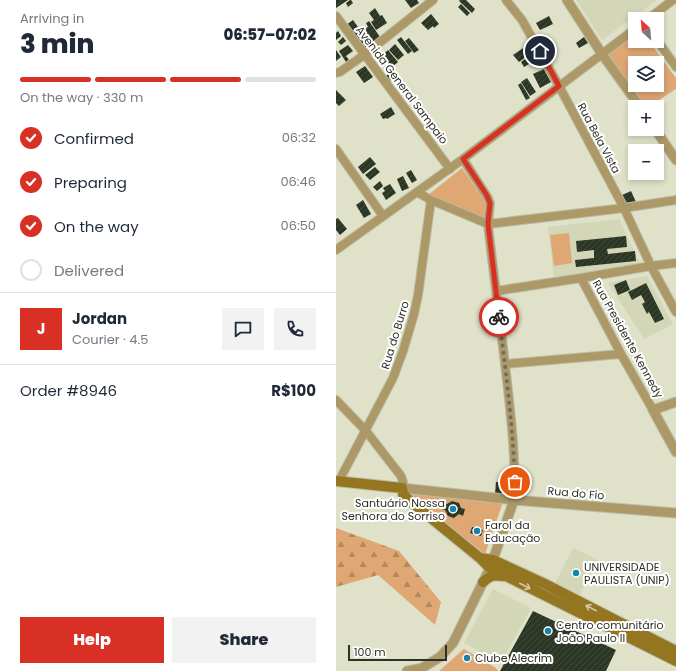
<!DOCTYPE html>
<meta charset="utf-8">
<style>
body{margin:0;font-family:Poppins,sans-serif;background:#f2f2f3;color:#1f2937;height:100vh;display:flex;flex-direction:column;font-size:15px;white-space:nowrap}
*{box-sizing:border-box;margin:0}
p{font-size:13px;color:#747a83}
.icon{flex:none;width:22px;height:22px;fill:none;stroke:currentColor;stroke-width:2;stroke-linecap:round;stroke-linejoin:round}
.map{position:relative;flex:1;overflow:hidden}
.details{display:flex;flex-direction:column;background:#fff;width:336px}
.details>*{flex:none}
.needle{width:26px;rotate:334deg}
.fabs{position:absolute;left:292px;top:12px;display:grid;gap:8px}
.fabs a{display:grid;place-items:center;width:36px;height:36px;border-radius:0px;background:#fff;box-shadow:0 2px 6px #0003;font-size:20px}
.scale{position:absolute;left:12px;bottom:10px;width:99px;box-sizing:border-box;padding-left:4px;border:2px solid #2e2f26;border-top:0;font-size:11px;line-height:14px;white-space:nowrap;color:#2e2f26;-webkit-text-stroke:3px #fff;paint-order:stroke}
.pin{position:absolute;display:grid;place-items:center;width:34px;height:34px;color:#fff;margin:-17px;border:2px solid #fff;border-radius:50%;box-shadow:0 1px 4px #0007}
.courier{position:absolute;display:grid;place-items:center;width:40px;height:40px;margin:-20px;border:3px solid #d93025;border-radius:50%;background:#fff;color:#222;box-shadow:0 1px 5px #0007}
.head em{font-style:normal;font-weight:800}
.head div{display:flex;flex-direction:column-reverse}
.head{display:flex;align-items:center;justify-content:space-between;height:68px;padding:0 20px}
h1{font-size:26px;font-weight:800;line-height:30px}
.bar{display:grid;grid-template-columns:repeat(4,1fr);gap:6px 4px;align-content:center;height:48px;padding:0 20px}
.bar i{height:5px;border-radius:3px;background:#e0e1e3}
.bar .current{background:#d93025}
.bar p{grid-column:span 4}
.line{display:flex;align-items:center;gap:10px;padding:0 20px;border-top:1px solid #e0e1e3}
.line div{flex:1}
.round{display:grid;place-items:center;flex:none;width:42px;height:42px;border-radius:0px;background:#f2f2f3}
ol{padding:0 20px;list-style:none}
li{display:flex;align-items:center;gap:12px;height:44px}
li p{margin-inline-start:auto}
li .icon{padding:4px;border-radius:50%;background:#d93025;color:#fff;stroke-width:4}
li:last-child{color:#747a83}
li i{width:22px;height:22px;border:2px solid #e0e1e3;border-radius:50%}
.primary-button{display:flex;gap:8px;margin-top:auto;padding:8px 20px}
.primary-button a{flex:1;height:46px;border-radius:0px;background:#d93025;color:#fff;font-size:16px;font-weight:800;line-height:46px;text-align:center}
.primary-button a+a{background:#f2f2f3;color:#1f2937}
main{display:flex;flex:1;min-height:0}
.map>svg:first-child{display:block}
.built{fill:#d4d7b7}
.forest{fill:url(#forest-firs)}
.park{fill:#dea774;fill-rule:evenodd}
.building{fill:url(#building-hatch)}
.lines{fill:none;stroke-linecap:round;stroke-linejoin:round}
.minor-casing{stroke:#bcbda8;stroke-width:10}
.tertiary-casing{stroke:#bcbda8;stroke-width:11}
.secondary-casing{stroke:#bcbda8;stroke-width:12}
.minor{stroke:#ad9868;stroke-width:8}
.tertiary{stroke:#ad9868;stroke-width:9}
.secondary{stroke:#947520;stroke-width:10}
.oneway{stroke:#d4c8a6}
.done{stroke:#6c6d5f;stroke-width:4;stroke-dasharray:0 7.2}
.route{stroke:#d93025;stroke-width:5}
.poi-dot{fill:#1982ab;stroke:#fff;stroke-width:1.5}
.labels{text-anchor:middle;stroke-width:4;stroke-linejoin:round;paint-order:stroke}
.street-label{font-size:11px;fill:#2e2f26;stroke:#fff}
.poi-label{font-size:11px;fill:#2e2f26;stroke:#fff;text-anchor:start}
</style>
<main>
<section class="details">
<div class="head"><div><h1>3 min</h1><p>Arriving in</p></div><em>06:57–07:02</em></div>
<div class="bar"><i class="current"></i><i class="current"></i><i class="current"></i><i></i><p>On the way · 330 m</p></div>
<ol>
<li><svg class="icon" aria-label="check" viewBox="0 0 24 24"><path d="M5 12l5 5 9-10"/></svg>Confirmed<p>06:32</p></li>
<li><svg class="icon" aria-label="check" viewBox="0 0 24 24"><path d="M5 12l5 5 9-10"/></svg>Preparing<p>06:46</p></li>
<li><svg class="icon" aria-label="check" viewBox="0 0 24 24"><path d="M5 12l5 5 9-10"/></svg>On the way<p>06:50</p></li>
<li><i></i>Delivered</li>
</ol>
<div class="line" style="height:72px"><b class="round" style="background:#d93025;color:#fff">J</b><div><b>Jordan</b><p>Courier · 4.5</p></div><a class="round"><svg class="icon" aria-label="chat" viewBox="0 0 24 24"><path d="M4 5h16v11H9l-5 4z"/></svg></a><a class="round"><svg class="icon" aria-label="phone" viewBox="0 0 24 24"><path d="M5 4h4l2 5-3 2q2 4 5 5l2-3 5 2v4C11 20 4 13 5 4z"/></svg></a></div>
<div class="line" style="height:52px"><div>Order #8946</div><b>R$100</b></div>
<div class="primary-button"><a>Help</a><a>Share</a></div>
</section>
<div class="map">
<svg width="340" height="671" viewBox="0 0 340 671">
<defs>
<pattern id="forest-firs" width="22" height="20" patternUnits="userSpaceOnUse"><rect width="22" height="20" fill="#dea774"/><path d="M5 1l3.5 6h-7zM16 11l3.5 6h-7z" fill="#b4885f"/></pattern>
<pattern id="building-hatch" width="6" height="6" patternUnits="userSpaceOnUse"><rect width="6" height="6" fill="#2b3625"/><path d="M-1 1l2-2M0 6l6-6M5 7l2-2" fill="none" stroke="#414b3c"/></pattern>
</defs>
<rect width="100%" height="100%" fill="#dfe1c8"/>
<!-- built -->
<path class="built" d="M240 0H321L266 40Z
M283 219 305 265 218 279 212 227Z
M311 276 337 324 308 339 272 283Z
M237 548 262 560 242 598 218 585Z
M157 589 195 608 165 663 128 643Z"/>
<!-- forest -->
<path class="forest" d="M0 528 63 551 105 602 99 625 42 575 0 587Z"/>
<!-- park -->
<path class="park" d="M299 31V41H313L340 78V89L312 107H308L270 52ZM299 63H321V85H299Z
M126 168 151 205 148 222 92 195Z
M233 233 236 263 218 266 214 235Z
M69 492 167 502 149 554Z
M128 649 160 668 162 671H103Z"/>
<!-- building -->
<path class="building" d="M0 0H12L0 8Z
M14 0H15L17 3 12 7 10 3Z
M69 0H81L83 3 75 8Z
M124 0H130L139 9 136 13 123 1Z
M125 4 134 13 131 16 122 7Z
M39 8 44 16 46 15 51 23 40 30 35 22 38 20 33 13Z
M95 14 103 24 98 28 97 26 92 30 85 23Z
M213 16 217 24 204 30 200 23Z
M17 20 22 27 15 32 10 25Z
M33 21 44 37 36 43 28 29 32 27 30 23Z
M22 28 30 41 24 45 15 33Z
M2 31 5 36 0 40V33Z
M7 37 10 41 5 45 2 42Z
M65 37 76 51 72 54 61 40Z
M248 37 252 43 243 48 240 43Z
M73 38 83 50 78 53 69 41Z
M34 40 36 44 28 49 25 45Z
M59 44 68 55 62 60 53 50Z
M193 44 198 51 183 62 177 55Z
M12 45 17 51 10 56 13 60 10 62 3 51Z
M0 50 5 57 0 61Z
M52 50 62 62 56 67 46 55Z
M198 53 201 59 188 67 185 62Z
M29 66 37 77 28 83 20 72Z
M58 69 62 74 54 81 50 76Z
M208 69 215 82 204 88 197 74Z
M191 78 200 92 194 96 185 82Z
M185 83 194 98 190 100 182 85Z
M0 90 10 100 3 106 0 103Z
M55 107 59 114 51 119 50 118 47 119 44 114Z
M34 157 40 164 27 174 22 167Z
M39 167 44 172 34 180 29 175Z
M75 170 81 180 76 183 70 173Z
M67 176 73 188 66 191 61 179Z
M44 181 47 186 41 191 37 187Z
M54 184 60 193 50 200 46 193 49 191 47 188Z
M295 191 300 202 288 205 284 196Z
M27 200 35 214 28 218 20 205Z
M2 218 11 229 4 235 0 230V219Z
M290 236 291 247 271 249 272 254 299 251 300 261 240 267 239 260 258 258V250L241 252 240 241Z
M290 280 294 290 282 295 278 285Z
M310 283 328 319 319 323 313 312 311 314 306 304 309 302 305 295 296 300 292 292Z
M160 482 174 484V495L159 494Z
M116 501 123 503 125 508 129 509 127 516 123 514 118 518 112 516 109 510 106 509 108 503 111 504Z
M136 527 147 530 145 536 134 533Z
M197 611 280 650 270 671H164Z"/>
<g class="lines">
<defs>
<path id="minor" d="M170 0 186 20 223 86 288 208 315 266 340 312
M0 16 114 169
M312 19 337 0
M321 40 340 67
M0 73 4 72 28 55 97 0
M0 149 47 216
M127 159 152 198 154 203 152 224C158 279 166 335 172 390 176 427 180 463 178 500
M95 200 152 224 288 208 340 200
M0 250 127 159 299 29
M245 278 285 354 317 410
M160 291 245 278 315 266 340 263
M169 364 285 354
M0 400 30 431 65 476 67 482 66 488
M3 481 57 378 67 351 78 314 82 295 95 200 81 192"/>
<path id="tertiary" d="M231 0 266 54 304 107
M319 129 340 160
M340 402 317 410 340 452
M66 488 178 500 340 513
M71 671 87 668
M81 671 104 657 117 643 154 568 178 500"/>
<path id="secondary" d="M0 481 66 488 67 494 73 500 144 558 154 568 340 661
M144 558 157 560 209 584 340 651
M147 582C155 575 157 575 167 576"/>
</defs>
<!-- minor casing -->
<use href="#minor" class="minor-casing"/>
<!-- tertiary casing -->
<use href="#tertiary" class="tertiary-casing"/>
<!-- secondary casing -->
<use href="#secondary" class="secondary-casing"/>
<!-- minor -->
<use href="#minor" class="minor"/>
<!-- tertiary -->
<use href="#tertiary" class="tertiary"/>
<!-- secondary -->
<use href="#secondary" class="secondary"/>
</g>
<!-- one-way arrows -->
<defs><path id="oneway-shaft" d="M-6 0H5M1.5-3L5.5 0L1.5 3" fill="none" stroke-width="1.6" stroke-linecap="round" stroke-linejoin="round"/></defs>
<g class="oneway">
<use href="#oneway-shaft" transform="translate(189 586) rotate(27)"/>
<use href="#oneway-shaft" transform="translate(255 608) rotate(-153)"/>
</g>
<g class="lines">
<!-- done -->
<path class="done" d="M163 317C170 372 177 427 179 482"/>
<!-- route -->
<path class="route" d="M163 317 152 224 154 203 150 194 127 159 223 86 204 51"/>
</g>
<!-- markers -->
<g class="poi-dot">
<circle cx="117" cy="509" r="4"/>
<circle cx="141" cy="531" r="4"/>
<circle cx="240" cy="573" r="4"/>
<circle cx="212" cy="631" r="4"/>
<circle cx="131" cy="658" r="4"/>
</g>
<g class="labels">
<!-- street labels -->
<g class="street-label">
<text transform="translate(66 85) rotate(53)" y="4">Avenida General Sampaio</text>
<text transform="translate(263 138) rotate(62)" y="4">Rua Bela Vista</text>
<text transform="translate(59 335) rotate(-73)" y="4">Rua do Burro</text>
<text transform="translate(292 339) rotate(61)" y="4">Rua Presidente Kennedy</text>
<text transform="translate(240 493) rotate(5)" y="4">Rua do Fio</text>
</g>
<!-- poi labels -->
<g class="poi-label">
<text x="109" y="507" text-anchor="end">Santuário Nossa<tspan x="109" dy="13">Senhora do Sorriso</tspan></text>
<text x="149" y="529">Farol da<tspan x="149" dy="13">Educação</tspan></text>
<text x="248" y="571">UNIVERSIDADE<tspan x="248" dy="13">PAULISTA (UNIP)</tspan></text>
<text x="220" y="629">Centro comunitário<tspan x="220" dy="13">João Paulo II</tspan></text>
<text x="139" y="662">Clube Alecrim</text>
</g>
</g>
</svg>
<div class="fabs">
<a><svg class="needle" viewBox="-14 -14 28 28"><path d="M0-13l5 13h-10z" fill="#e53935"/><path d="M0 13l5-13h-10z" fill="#747a83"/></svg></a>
<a><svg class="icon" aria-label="layers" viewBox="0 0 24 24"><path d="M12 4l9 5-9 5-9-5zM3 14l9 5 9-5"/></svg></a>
<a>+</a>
<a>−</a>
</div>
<div class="scale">100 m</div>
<div class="pin" style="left:179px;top:482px;background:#ea580c"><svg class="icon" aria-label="bag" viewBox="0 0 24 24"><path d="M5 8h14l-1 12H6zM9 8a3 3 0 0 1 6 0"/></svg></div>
<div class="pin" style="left:204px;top:51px;background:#1f2937"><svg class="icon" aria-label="home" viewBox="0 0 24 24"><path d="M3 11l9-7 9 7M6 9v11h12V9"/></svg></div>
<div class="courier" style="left:163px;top:317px"><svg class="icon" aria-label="bike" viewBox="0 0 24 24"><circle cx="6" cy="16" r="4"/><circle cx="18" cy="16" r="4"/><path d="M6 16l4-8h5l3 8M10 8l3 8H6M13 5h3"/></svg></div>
</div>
</main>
